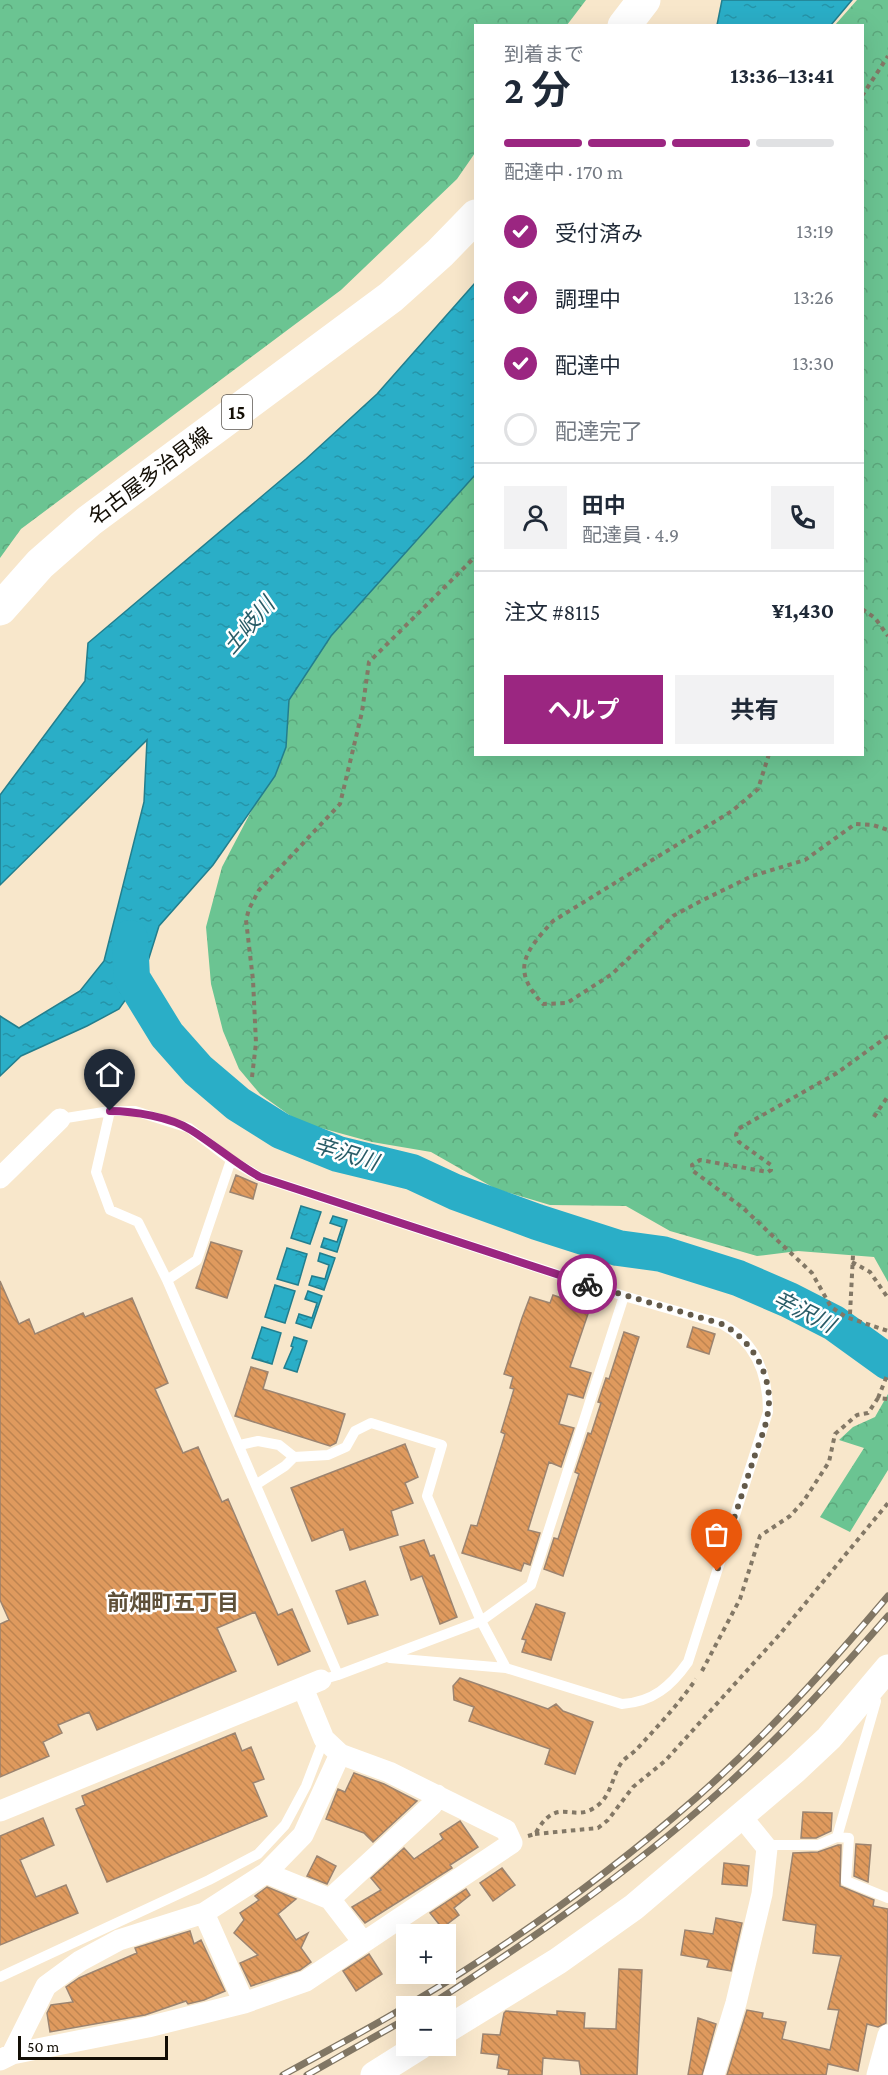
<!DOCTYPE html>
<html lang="ja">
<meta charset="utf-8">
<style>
body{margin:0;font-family:"Crimson Pro","Noto Sans JP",serif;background:#f2f2f3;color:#1f2937;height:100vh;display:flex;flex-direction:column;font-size:22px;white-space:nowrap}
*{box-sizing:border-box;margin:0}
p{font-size:20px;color:#747a83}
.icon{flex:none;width:33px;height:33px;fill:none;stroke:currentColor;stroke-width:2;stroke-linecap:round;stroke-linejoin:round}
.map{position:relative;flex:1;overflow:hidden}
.sheet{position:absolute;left:474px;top:24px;width:390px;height:732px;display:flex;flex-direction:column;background:#fff;border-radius:0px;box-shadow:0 6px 24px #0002}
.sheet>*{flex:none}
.tools{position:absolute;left:396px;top:1924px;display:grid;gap:12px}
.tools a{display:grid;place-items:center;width:60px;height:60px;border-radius:0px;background:#fff;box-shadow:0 6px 24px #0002;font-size:30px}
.scale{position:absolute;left:18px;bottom:15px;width:150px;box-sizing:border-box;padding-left:6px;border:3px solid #130e05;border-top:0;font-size:16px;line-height:21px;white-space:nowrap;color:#130e05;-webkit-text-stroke:4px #fff;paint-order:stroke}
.pin{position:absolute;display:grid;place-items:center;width:51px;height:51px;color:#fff;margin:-62px -26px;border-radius:50% 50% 50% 0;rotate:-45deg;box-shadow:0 0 6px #0007}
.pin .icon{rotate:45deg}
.courier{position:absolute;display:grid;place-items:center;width:60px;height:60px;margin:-30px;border:4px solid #9b2681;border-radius:50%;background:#fff;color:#222;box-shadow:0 2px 8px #0007}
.overview em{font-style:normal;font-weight:700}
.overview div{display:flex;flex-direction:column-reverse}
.overview{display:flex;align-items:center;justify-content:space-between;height:102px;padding:0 30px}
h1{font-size:39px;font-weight:700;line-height:45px}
.bar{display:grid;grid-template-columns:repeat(4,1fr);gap:9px 6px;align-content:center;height:72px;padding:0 30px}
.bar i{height:8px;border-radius:4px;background:#e0e1e3}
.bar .selected{background:#9b2681}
.bar p{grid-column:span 4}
.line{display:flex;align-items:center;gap:15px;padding:0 30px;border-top:2px solid #e0e1e3}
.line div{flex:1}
.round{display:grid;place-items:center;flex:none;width:63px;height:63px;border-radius:0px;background:#f2f2f3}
ol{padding:0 30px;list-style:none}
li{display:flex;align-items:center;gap:18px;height:66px}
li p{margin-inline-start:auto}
li .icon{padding:6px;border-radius:50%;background:#9b2681;color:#fff;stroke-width:4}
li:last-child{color:#747a83}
li i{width:33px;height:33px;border:3px solid #e0e1e3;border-radius:50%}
.button{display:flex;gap:12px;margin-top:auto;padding:12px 30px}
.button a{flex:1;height:69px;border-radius:0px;background:#9b2681;color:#fff;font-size:24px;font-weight:700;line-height:69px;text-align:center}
.button a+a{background:#f2f2f3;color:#1f2937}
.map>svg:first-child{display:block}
.forest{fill:url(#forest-crowns)}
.water{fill:url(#water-ripples);stroke:#237e8d;stroke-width:1.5}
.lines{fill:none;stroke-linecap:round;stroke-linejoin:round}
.river{stroke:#2aaec7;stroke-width:36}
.building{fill:url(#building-back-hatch);stroke:#9c8470;stroke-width:1.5}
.path{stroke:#837866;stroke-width:4;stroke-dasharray:4.5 4.5;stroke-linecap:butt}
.service{stroke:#fff;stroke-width:10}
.minor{stroke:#fff;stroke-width:21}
.tertiary{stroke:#fff;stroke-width:27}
.primary{stroke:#fff;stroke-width:33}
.rail-casing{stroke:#817664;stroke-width:7}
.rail{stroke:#fff;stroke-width:4.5;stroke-dasharray:14;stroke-linecap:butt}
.done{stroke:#635a4a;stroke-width:6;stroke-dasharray:0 10.8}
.route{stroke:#9b2681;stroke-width:8}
.labels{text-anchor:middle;stroke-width:5;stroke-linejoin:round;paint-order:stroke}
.shield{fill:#fff;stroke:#5a5650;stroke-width:1.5}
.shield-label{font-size:20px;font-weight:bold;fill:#130e05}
.street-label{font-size:21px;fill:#130e05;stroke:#fff}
.water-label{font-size:22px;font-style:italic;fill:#295c67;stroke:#fff}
.neighbourhood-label{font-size:22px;font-weight:bold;fill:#5e5038;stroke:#fff}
</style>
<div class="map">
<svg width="888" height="2075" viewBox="0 0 888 2075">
<defs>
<pattern id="forest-crowns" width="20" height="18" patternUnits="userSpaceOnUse" patternTransform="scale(1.5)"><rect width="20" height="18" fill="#6bc492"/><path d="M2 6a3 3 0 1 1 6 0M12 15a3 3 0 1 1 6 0" fill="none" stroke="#5ca77c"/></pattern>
<pattern id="water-ripples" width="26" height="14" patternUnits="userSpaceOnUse" patternTransform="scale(1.5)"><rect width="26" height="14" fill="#2aaec7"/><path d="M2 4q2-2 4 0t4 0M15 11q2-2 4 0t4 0" fill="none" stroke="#2594a9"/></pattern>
<pattern id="building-back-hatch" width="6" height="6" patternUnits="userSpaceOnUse" patternTransform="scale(1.5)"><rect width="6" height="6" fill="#df9a5e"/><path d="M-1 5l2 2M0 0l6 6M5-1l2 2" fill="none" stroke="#be8450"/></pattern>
</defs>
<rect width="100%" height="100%" fill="#f8e7cb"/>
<!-- forest -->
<path class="forest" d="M0 0H586L567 25 476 26 475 153 457 179 341 290 21 529 0 558Z
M857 0H888V1282L874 1257 798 1251 757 1256 670 1231 626 1206 550 1205 496 1189 431 1152 372 1142 299 1122 260 1094 239 1069 223 1031 211 984 206 927 222 867 256 802 275 776 286 747 289 700 331 636 475 475 476 754H862V26L835 25Z
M888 1394V1470L850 1532 820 1517 864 1448 839 1440 853 1427 875 1417Z"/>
<!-- water -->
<path class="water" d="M722 0H852L831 25H717Z
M475 283V475L331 636 289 700 286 747 275 776 213 865 159 926 144 974 119 1009 87 1026 21 1056 0 1076V1016L19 1028 80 991 104 961 144 802 147 740 0 885V795L85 681 88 643 306 459 377 394Z
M301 1206 321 1212 310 1244 291 1238Z
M333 1216 347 1220 337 1252 321 1247 324 1238 337 1242 342 1227 330 1223Z
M287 1248 307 1254 298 1285 277 1279Z
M320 1253 335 1258 324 1290 309 1285 312 1276 325 1279 329 1265 318 1261Z
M275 1285 295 1291 285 1323 265 1317Z
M308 1291 322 1296 311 1328 296 1323 299 1314 312 1318 317 1303 305 1299Z
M262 1327 281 1333 272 1364 252 1358Z
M294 1337 307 1341 297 1372 284 1368 293 1347 291 1346Z"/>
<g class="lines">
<!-- river -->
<path class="river" d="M130 938 132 978 167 1035 198 1070 238 1104 281 1131 338 1154 412 1172 455 1192 537 1222 618 1248 662 1254 738 1278 789 1300 834 1323 888 1362"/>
</g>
<!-- building -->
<path class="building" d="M236 1175 257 1184 253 1199 230 1192Z
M211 1242 242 1251 227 1298 196 1288Z
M0 1281 19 1324 29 1319 35 1334 83 1313 85 1317 132 1298 168 1383 155 1389 183 1453 198 1447 222 1502 228 1499 278 1615 292 1609 310 1651 278 1665 255 1612 217 1628 236 1671 97 1730 89 1712 58 1725 62 1733 43 1742 49 1756 0 1777V1624L9 1620 0 1600Z
M553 1295 590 1308 570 1367 591 1373 583 1398 568 1394 559 1424 574 1428 561 1467 549 1462 528 1530 540 1533 530 1565 524 1563 521 1571 462 1553 471 1525 477 1526 505 1434 501 1432 514 1389 510 1388 513 1377 504 1374 522 1318 530 1297 550 1303Z
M693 1327 715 1334 709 1354 687 1347Z
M624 1332 639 1337 563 1576 544 1569 554 1538 558 1539 579 1474 575 1472 588 1433 591 1434 601 1403 598 1402 606 1378 609 1379Z
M251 1367 268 1372 263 1389 345 1414 336 1443 330 1446 235 1416Z
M405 1444 418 1477 405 1483 413 1503 391 1511 398 1535 350 1550 343 1529 312 1541 291 1488Z
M424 1540 430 1556 434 1555 457 1617 440 1624 422 1576 411 1580 400 1547Z
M365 1581 378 1615 348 1624 336 1591Z
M536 1604 565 1613 551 1660 522 1652 526 1640 522 1639Z
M460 1678 548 1709 556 1704 563 1711 593 1722 575 1774 545 1764 550 1749 469 1721 474 1707 454 1700 453 1686Z
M235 1733 242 1751 251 1747 264 1779 253 1783 267 1816 107 1882 76 1809 85 1805 82 1796Z
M354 1773 384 1784 417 1801 373 1842 364 1833 326 1819 338 1789 345 1792Z
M803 1812 832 1813 831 1831 816 1838H801Z
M43 1818 54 1845 20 1860 36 1897 66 1885 78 1913 0 1945V1836Z
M460 1821 478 1847 450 1865 452 1868 365 1923 352 1907 381 1890 371 1878 404 1848 414 1859 443 1839 440 1834Z
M856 1844 871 1845 868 1882 854 1876Z
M838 1845H841L840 1886 874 1900 873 1906 888 1909 886 2023 878 2027 867 2024 858 2071 828 2064 826 2075H727L747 2010 763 2013 762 2018 786 2022 782 2039 830 2050 839 2010 828 2009 841 1956 813 1953 816 1925 783 1920 793 1853 818 1852Z
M317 1856 336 1866 327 1884 307 1876Z
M724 1863 749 1866 747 1886 722 1884Z
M502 1868 515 1885 493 1901 480 1883Z
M267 1887 296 1899 278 1914 296 1940 308 1933 301 1948 311 1962 300 1970 251 1986 240 1963 258 1955 234 1933 244 1920 240 1913 259 1900 255 1896Z
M466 1889 470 1895 454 1908 459 1915 442 1928 430 1913Z
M716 1918 742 1923 731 1971 707 1967 709 1960 681 1955 685 1930 713 1934Z
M190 1931 194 1944 201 1940 225 1991 204 2000 188 2004 186 2001 145 2015 50 2032 47 2013 51 2005 73 2002 66 1987 79 1978 137 1953 135 1948Z
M369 1954 382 1974 356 1991 343 1971Z
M619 1969 642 1970 637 2075H581L579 2061 543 2058 542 2075H508L509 2070 497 2068 499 2055 481 2053 483 2034 500 2035 504 2013 506 2011 557 2015V2011L585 2013 584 2028 616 2029Z
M698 2018 716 2024 702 2075H688Z"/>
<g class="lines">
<!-- path -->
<path class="path" d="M862 96 888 56
M862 609 875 618 888 636
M769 754 758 789 732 811 553 921C525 952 510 969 543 1004L567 1003 612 974 673 916 701 901 752 876 805 860 855 824 873 825 888 830
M888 1036 837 1073 738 1129 736 1135 739 1142 771 1165V1170L768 1172 700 1160 692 1165 693 1171 742 1207 812 1273 831 1307 846 1317 888 1331
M252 1077 256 1043 253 980 246 920 249 909 259 890 340 804 362 712 369 662 476 556
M874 1117 888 1096
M852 1262 870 1272 888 1298
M850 1314 853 1255
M878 1398 888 1373
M702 1671 740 1599 760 1536 790 1516 803 1502 829 1462 835 1434 857 1415 868 1413 878 1398 888 1399
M535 1834 598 1828 608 1820 633 1787 665 1761 780 1634 888 1503
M528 1836 535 1834C558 1793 572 1825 597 1806 612 1795 612 1775 622 1762 626 1757 632 1754 636 1750 657 1727 678 1705 696 1679"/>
<!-- service -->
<path class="service" d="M110 1111 96 1172 110 1210 138 1222 167 1280 338 1675 321 1680
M60 1119 110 1111H135L189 1128 231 1160 260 1177 624 1296 722 1324C756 1342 768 1375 768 1412L688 1662C671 1686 653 1702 622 1704L506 1668 481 1621 427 1496 442 1445 371 1423 355 1431 346 1447 328 1455 294 1457 279 1445 258 1441 240 1445
M167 1280 197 1260 231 1160
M257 1484 285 1466 294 1457
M390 1658 506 1668
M338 1675 481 1621 531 1585 624 1296
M837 1837 876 1701 873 1693
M767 1848 773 1845H818L837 1837 849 1838 846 1881 888 1898
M0 1977 209 1880 258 1854 285 1825 306 1786 324 1739"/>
<!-- minor -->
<path class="minor" d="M0 1178 60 1119
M0 1811 321 1680
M266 1873 330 1899 363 1942
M330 1899 432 1805 437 1795
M204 1913 244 2003
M12 2054 46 1986 80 1961 119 1940 204 1913 266 1873 303 1835 340 1754
M0 2060 12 2054 148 2027 244 2003 306 1981 512 1843 506 1830 389 1772 340 1754 324 1739 303 1688
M714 2075 736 2003 762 1894 767 1848 741 1816
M877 2075 888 2035"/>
<!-- tertiary -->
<path class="tertiary" d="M446 2030 558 1961 634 1907 795 1770 829 1738 888 1668
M374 2075 420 2046"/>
<!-- primary -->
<path class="primary" d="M624 26 644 0
M0 609 40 564 89 521 391 297 440 253 476 216"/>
<defs>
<path id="rail" d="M427 2007C528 1942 627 1874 717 1794 779 1739 834 1678 888 1616
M283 2075C326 2051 369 2029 410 2004 511 1944 609 1874 697 1797 767 1735 828 1667 888 1596
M307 2075 406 2019"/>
</defs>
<!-- rail casing -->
<use href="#rail" class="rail-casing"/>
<!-- rail -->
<use href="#rail" class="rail"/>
</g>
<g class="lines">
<!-- done -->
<path class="done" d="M587 1284 722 1324C752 1340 774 1377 768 1412 766 1428 758 1445 753 1461 741 1497 729 1534 717 1571"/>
<!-- route -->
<path class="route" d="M110 1111C133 1111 171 1117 191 1130 215 1145 235 1163 260 1177L587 1284"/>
</g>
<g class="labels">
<!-- shield labels -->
<rect class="shield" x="222" y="395" width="30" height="34" rx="4.5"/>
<g class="shield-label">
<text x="237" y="419">15</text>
</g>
<!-- street labels -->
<g class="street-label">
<text transform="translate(150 476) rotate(-37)" y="7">名古屋多治見線</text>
</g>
<!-- water labels -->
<g class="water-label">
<text transform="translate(248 625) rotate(-49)" y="8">土岐川</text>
<text transform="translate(346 1153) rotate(17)" y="8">辛沢川</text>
<text transform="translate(804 1311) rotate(27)" y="8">辛沢川</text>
</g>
<!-- neighbourhood labels -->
<g class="neighbourhood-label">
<text x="173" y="1610">前畑町五丁目</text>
</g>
</g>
</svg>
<div class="tools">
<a>+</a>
<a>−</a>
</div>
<div class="scale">50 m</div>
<div class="pin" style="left:717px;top:1571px;background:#ea580c"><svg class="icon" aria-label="bag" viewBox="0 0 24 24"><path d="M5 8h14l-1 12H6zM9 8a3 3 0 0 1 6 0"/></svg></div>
<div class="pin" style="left:110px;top:1111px;background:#1f2937"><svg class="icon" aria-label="home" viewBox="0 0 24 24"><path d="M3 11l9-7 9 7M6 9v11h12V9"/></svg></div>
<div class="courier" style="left:587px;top:1284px"><svg class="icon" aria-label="bike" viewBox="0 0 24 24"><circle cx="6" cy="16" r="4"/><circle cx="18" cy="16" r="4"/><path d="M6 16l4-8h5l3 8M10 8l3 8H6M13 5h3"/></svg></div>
<section class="sheet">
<div class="overview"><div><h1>2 分</h1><p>到着まで</p></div><em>13:36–13:41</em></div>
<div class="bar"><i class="selected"></i><i class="selected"></i><i class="selected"></i><i></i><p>配達中 · 170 m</p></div>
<ol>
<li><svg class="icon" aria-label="check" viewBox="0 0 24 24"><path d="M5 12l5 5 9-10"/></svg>受付済み<p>13:19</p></li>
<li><svg class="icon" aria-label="check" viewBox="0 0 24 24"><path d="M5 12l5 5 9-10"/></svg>調理中<p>13:26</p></li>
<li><svg class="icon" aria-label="check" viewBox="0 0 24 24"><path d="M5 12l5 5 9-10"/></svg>配達中<p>13:30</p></li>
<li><i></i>配達完了</li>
</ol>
<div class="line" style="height:108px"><a class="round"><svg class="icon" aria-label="person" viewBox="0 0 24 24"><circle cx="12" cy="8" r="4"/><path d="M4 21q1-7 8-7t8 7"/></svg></a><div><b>田中</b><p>配達員 · 4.9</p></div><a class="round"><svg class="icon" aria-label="phone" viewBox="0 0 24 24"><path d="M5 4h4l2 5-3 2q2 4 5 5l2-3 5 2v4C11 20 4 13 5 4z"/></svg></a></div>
<div class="line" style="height:78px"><div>注文 #8115</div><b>¥1,430</b></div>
<div class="button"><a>ヘルプ</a><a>共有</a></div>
</section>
</div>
